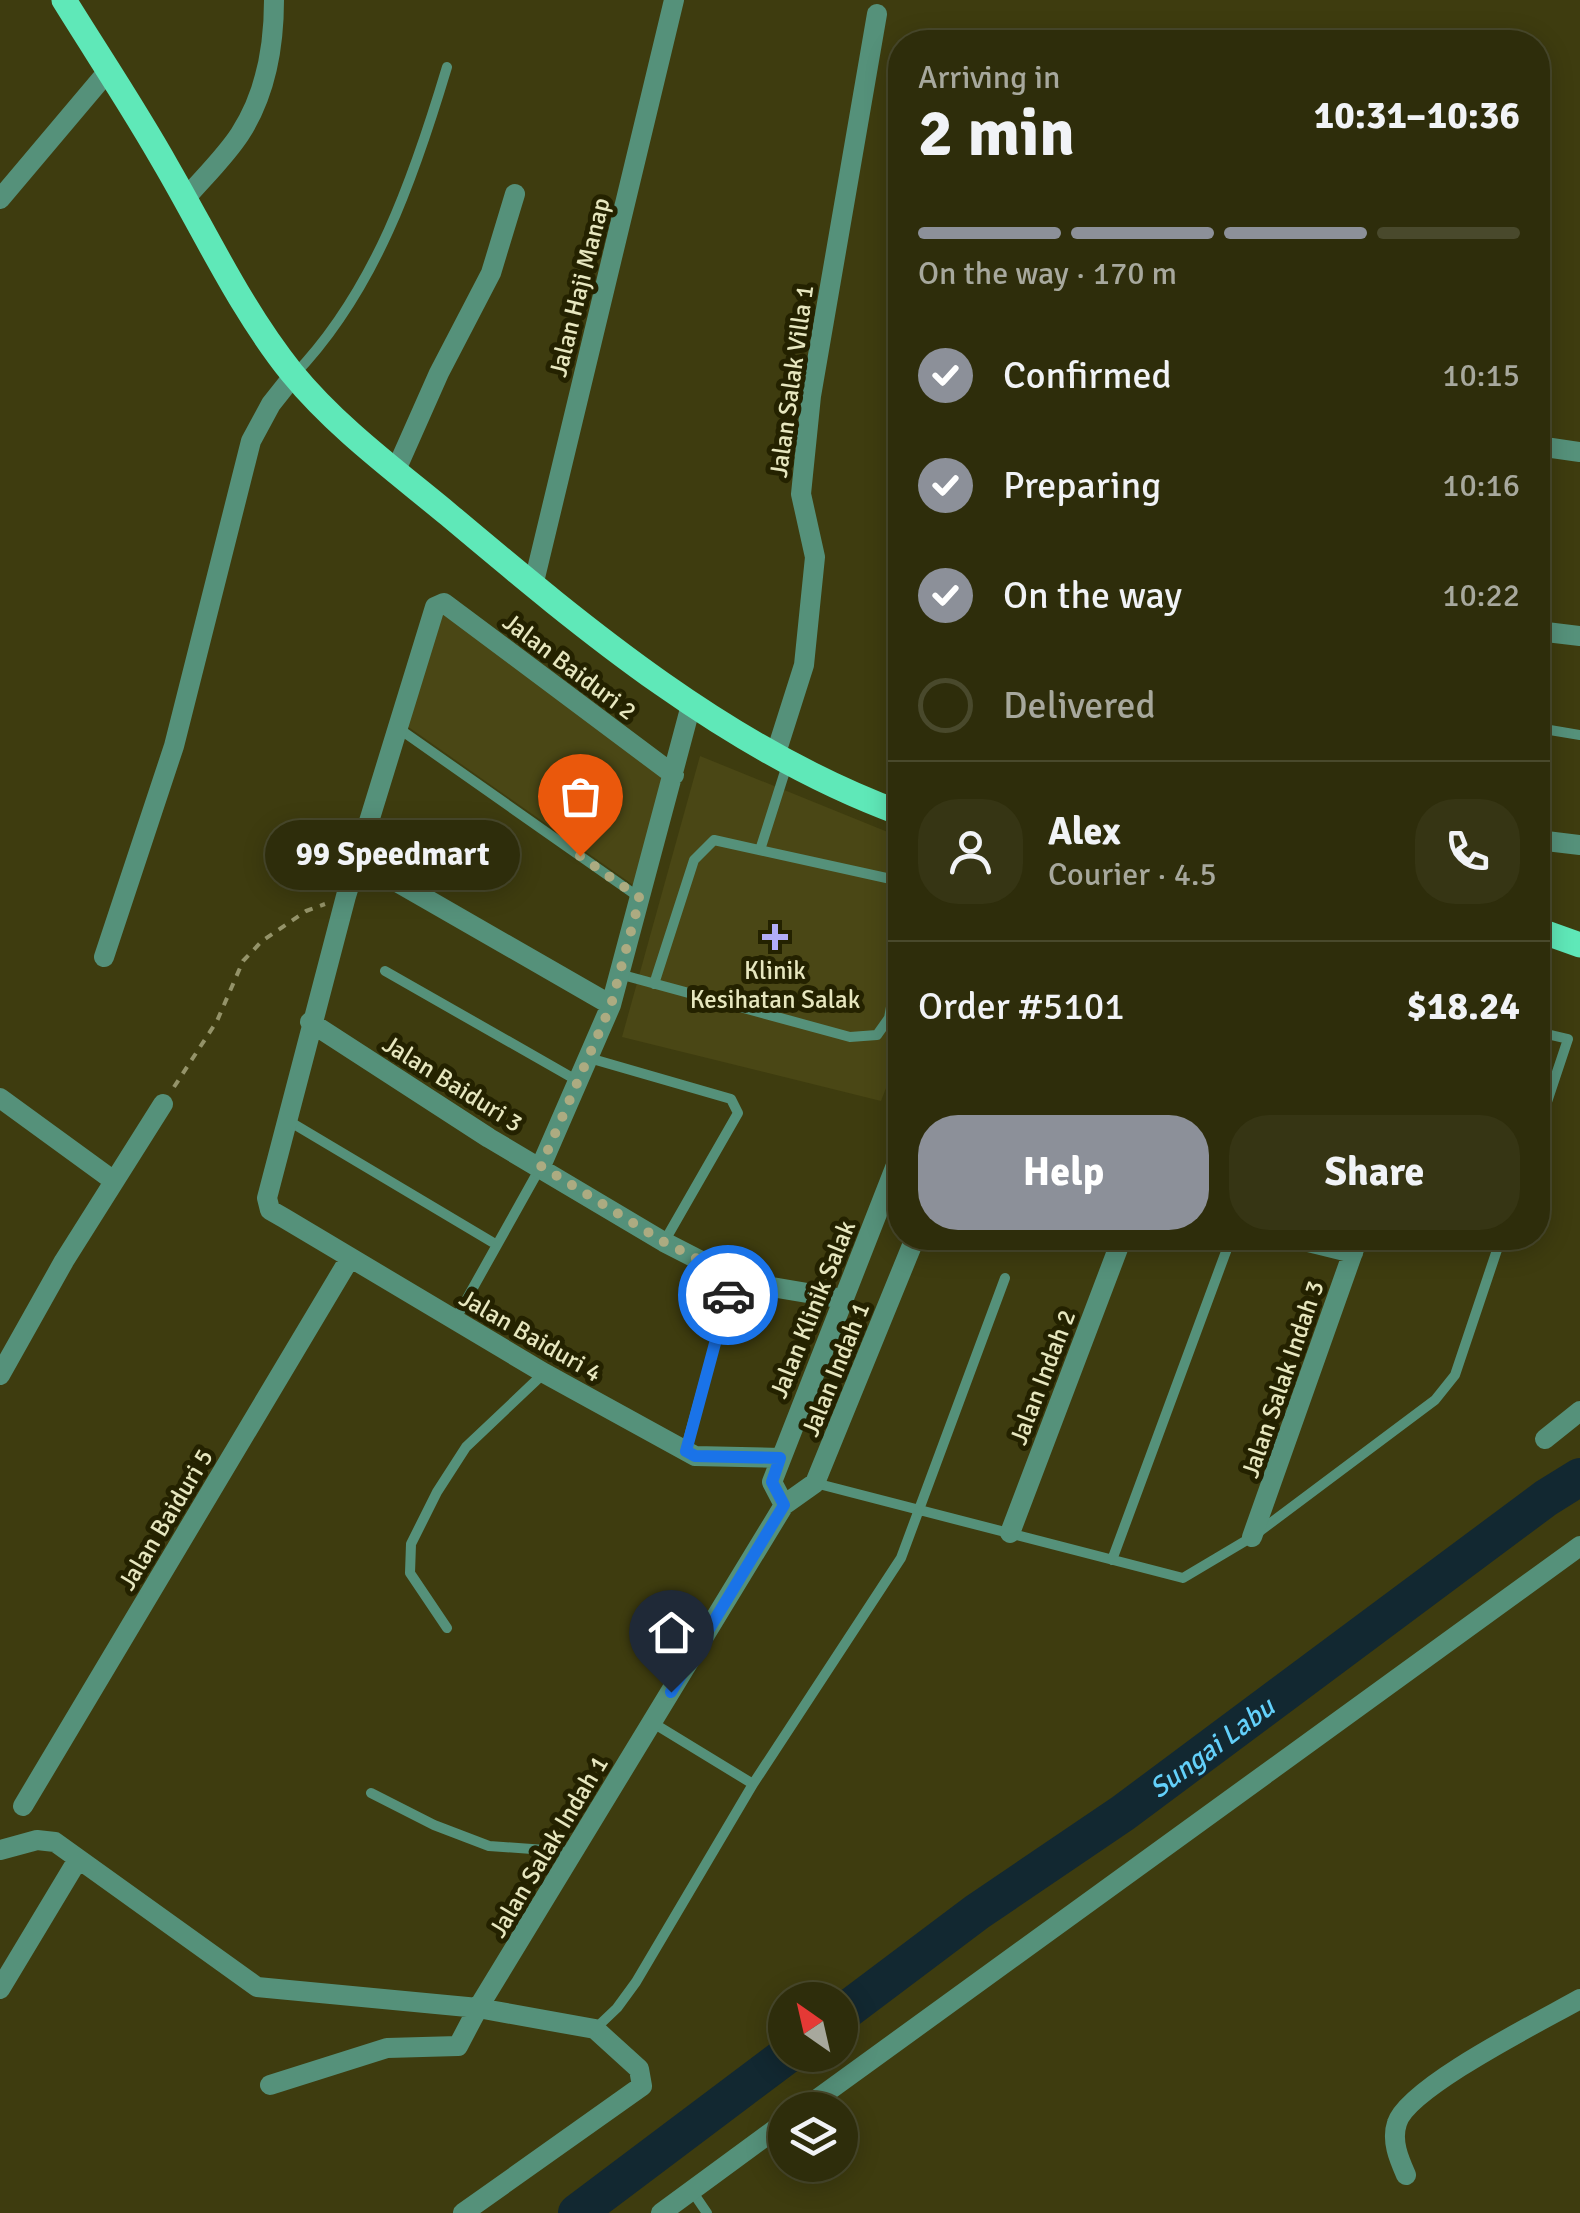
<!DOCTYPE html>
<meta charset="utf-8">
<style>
body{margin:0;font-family:Signika,sans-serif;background:#363514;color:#f1f3f6;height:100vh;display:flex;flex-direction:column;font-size:38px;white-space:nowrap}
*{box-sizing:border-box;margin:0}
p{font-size:32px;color:#a7a89d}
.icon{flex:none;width:55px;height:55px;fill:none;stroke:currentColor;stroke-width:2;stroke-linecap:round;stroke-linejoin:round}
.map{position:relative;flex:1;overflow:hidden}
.side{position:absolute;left:888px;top:30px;width:662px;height:1220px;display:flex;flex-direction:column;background:#2e2d0b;border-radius:40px;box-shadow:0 5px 25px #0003,0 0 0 2px #49492c}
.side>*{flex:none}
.needle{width:65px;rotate:326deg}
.fabs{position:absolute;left:768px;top:1982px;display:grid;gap:20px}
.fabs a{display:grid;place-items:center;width:90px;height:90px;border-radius:50%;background:#2e2d0b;box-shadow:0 5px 25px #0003,0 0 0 2px #49492c;font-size:50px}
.pin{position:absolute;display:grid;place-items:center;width:85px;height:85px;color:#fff;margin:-102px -42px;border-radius:50% 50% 50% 0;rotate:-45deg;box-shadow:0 0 10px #0007}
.pin .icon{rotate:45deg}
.courier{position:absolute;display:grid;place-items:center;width:100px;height:100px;margin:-50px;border:8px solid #1a73e8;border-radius:50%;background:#fff;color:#222;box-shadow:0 2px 12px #0007}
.bubble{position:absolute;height:70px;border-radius:35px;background:#2e2d0b;box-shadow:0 5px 25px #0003,0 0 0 2px #49492c;font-size:32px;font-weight:800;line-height:70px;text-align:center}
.overview em{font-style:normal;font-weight:800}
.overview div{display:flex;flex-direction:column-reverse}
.overview{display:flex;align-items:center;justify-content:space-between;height:170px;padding:0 30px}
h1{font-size:65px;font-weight:800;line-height:75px}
.bar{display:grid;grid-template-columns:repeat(4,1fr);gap:15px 10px;align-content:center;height:120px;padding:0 30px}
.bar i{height:12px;border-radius:8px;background:#49492c}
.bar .current{background:#8c9099}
.bar p{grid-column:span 4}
.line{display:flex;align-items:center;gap:25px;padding:0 30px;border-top:2px solid #49492c}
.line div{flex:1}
.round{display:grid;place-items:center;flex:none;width:105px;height:105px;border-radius:40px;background:#363514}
ol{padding:0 30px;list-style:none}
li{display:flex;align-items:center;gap:30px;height:110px}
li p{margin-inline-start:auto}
li .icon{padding:10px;border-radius:50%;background:#8c9099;color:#fff;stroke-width:4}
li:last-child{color:#a7a89d}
li i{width:55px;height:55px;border:5px solid #49492c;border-radius:50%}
.button{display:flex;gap:20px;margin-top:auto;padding:20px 30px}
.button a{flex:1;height:115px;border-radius:40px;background:#8c9099;color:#fff;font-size:40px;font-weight:800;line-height:115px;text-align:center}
.button a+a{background:#363514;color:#f1f3f6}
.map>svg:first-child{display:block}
.built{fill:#4a4715}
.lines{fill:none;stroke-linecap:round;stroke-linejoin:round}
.river{stroke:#122831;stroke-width:38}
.path{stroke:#949369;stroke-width:4;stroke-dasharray:8 8;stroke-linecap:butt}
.service{stroke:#55917a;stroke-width:10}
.minor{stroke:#55917a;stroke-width:20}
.primary{stroke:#5fe8b8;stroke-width:25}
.done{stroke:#acab81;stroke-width:10;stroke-dasharray:0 18}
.route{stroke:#1a73e8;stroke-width:12}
.poi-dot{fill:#b2adf9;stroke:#242200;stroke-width:4}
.labels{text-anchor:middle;stroke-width:10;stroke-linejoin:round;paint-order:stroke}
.street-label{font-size:25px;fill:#e7e7bf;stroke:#242200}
.poi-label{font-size:25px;fill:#e7e7bf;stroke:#242200}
.water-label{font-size:28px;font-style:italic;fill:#63d0fa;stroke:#242200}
</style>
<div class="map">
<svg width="1580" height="2213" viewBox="0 0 1580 2213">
<rect width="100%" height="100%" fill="#3e3c0f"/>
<!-- built -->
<path class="built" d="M442 612 663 778 636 887 407 726Z
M700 756 900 837V1052L881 1101 622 1037Z"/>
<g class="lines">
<!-- river -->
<g class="river">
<path id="s1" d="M840 2015 977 1912 1123 1813 1546 1498 1580 1477"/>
<path d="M577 2213 787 2055"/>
</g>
<!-- path -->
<path class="path" d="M174 1087 217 1021 243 961 262 941 306 911 325 904"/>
<!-- service -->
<path class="service" d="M294 375C375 291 414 177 447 67
M398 728 640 898
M1538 728 1580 735
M760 850 787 765
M385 971 578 1081
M619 974 850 1037 877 1035 889 1018 900 956
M654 984 694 860 714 840 900 881
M1538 1032 1568 1039 1538 1129
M589 1058 731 1099 738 1113 664 1242
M287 1120 497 1245
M455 1320 540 1168
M685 1451 733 1278
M815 1483 1183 1578 1252 1537 1435 1400 1455 1375 1501 1238
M1112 1560 1231 1238
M447 1628 410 1573 411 1544 437 1492 466 1447 543 1374
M653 1723 753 1784
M371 1793 434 1825 489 1846 573 1852
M596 2028 617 2008 636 1982 753 1784 901 1558 1005 1278
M692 2191 707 2213"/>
<!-- minor -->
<path class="minor" d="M0 199 108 71
M185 199C203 178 225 157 240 134 266 94 274 46 274 0
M1538 446 1580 452
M396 470 439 373 491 273 515 194
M533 586 674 0
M1538 631 1580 636
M776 753 804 665 815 557 801 494 811 396 877 14
M674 775 444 603 435 607 346 896 267 1198 270 1210 284 1218 544 1373 695 1456 781 1458
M1538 840 1580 845
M357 859 611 1005
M104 957 174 746 251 441 271 404 294 375
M310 1022 489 1138 664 1242 742 1282 843 1299
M0 1098 114 1181
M541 1166 611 1005 691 705
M1292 1238 1353 1253
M0 1375 64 1261 163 1104
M1545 1439 1580 1411
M784 1505 772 1482 900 1155
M1010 1533 1122 1238
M1252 1537 1358 1238
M23 1806 350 1258
M0 1850 37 1840 55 1842 257 1987 478 2008 595 2029 639 2069 642 2086 463 2213
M0 1989 77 1861
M270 2085 387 2048 458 2046 478 2008 784 1505 815 1483 915 1238
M802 2110 1580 1546
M1406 2175C1399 2159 1391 2141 1397 2123 1408 2087 1543 2020 1580 1999
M661 2213 785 2122"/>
<!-- primary -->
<path class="primary" d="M64 0C98 55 135 110 167 167 207 236 242 311 292 373 336 427 396 471 449 515 587 631 729 750 900 813
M1538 930 1580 945"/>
</g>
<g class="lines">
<!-- done -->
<path class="done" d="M580 856 640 898 611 1005 541 1166 664 1242 733 1277 728 1295"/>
<!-- route -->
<path class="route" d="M671 1692 784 1505 772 1482 780 1458 695 1456 686 1451 728 1295"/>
</g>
<!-- markers -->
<path class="poi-dot" d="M770 922h10v10h10v10h-10v10h-10v-10h-10v-10h10z"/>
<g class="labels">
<!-- street labels -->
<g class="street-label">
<text transform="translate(579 287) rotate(-76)" y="9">Jalan Haji Manap</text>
<text transform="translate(791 381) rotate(-82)" y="9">Jalan Salak Villa 1</text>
<text transform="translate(570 666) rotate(37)" y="9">Jalan Baiduri 2</text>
<text transform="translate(453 1083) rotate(32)" y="9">Jalan Baiduri 3</text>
<text transform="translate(812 1309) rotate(-68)" y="9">Jalan Klinik Salak</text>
<text transform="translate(531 1335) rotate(30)" y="9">Jalan Baiduri 4</text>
<text transform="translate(835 1369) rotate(-68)" y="9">Jalan Indah 1</text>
<text transform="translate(1042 1377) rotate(-69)" y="9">Jalan Indah 2</text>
<text transform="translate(1282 1379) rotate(-71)" y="9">Jalan Salak Indah 3</text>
<text transform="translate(165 1519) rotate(-59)" y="9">Jalan Baiduri 5</text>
<text transform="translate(548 1846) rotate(-59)" y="9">Jalan Salak Indah 1</text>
</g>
<!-- poi labels -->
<g class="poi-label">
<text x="775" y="979">Klinik<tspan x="775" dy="29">Kesihatan Salak</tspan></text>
</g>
<!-- water labels -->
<g class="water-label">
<text dy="10" stroke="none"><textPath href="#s1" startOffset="458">Sungai Labu</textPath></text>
</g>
</g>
</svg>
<div class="fabs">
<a><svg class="needle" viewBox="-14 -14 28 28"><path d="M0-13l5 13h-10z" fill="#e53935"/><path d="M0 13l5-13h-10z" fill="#a7a89d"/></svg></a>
<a><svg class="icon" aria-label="layers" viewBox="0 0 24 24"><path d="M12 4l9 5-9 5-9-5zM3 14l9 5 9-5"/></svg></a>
</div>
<div class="pin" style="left:580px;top:856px;background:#ea580c"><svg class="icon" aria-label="bag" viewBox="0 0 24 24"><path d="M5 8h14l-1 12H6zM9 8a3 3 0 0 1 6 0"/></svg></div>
<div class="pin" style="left:671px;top:1692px;background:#1f2937"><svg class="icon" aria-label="home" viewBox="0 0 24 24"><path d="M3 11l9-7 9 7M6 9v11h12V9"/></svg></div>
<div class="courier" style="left:728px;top:1295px"><svg class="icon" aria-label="car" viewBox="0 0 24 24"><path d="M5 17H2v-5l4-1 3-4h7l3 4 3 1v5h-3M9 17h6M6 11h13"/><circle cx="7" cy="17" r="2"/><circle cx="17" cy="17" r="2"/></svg></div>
<div class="bubble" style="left:265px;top:820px;width:255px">99 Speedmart</div>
<section class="side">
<div class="overview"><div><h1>2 min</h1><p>Arriving in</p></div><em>10:31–10:36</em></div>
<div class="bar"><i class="current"></i><i class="current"></i><i class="current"></i><i></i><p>On the way · 170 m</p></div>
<ol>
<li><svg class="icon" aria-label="check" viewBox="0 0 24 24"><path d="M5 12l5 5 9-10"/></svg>Confirmed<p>10:15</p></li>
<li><svg class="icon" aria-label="check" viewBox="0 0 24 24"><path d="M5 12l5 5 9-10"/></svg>Preparing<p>10:16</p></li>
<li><svg class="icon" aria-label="check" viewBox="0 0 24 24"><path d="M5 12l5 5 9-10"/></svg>On the way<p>10:22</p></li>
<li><i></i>Delivered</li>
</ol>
<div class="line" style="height:180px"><a class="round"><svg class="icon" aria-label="person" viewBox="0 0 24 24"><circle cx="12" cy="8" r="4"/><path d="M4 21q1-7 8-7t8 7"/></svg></a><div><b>Alex</b><p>Courier · 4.5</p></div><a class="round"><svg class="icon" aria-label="phone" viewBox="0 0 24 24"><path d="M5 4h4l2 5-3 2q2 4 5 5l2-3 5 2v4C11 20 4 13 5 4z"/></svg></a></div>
<div class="line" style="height:130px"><div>Order #5101</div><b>$18.24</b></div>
<div class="button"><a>Help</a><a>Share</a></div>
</section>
</div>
